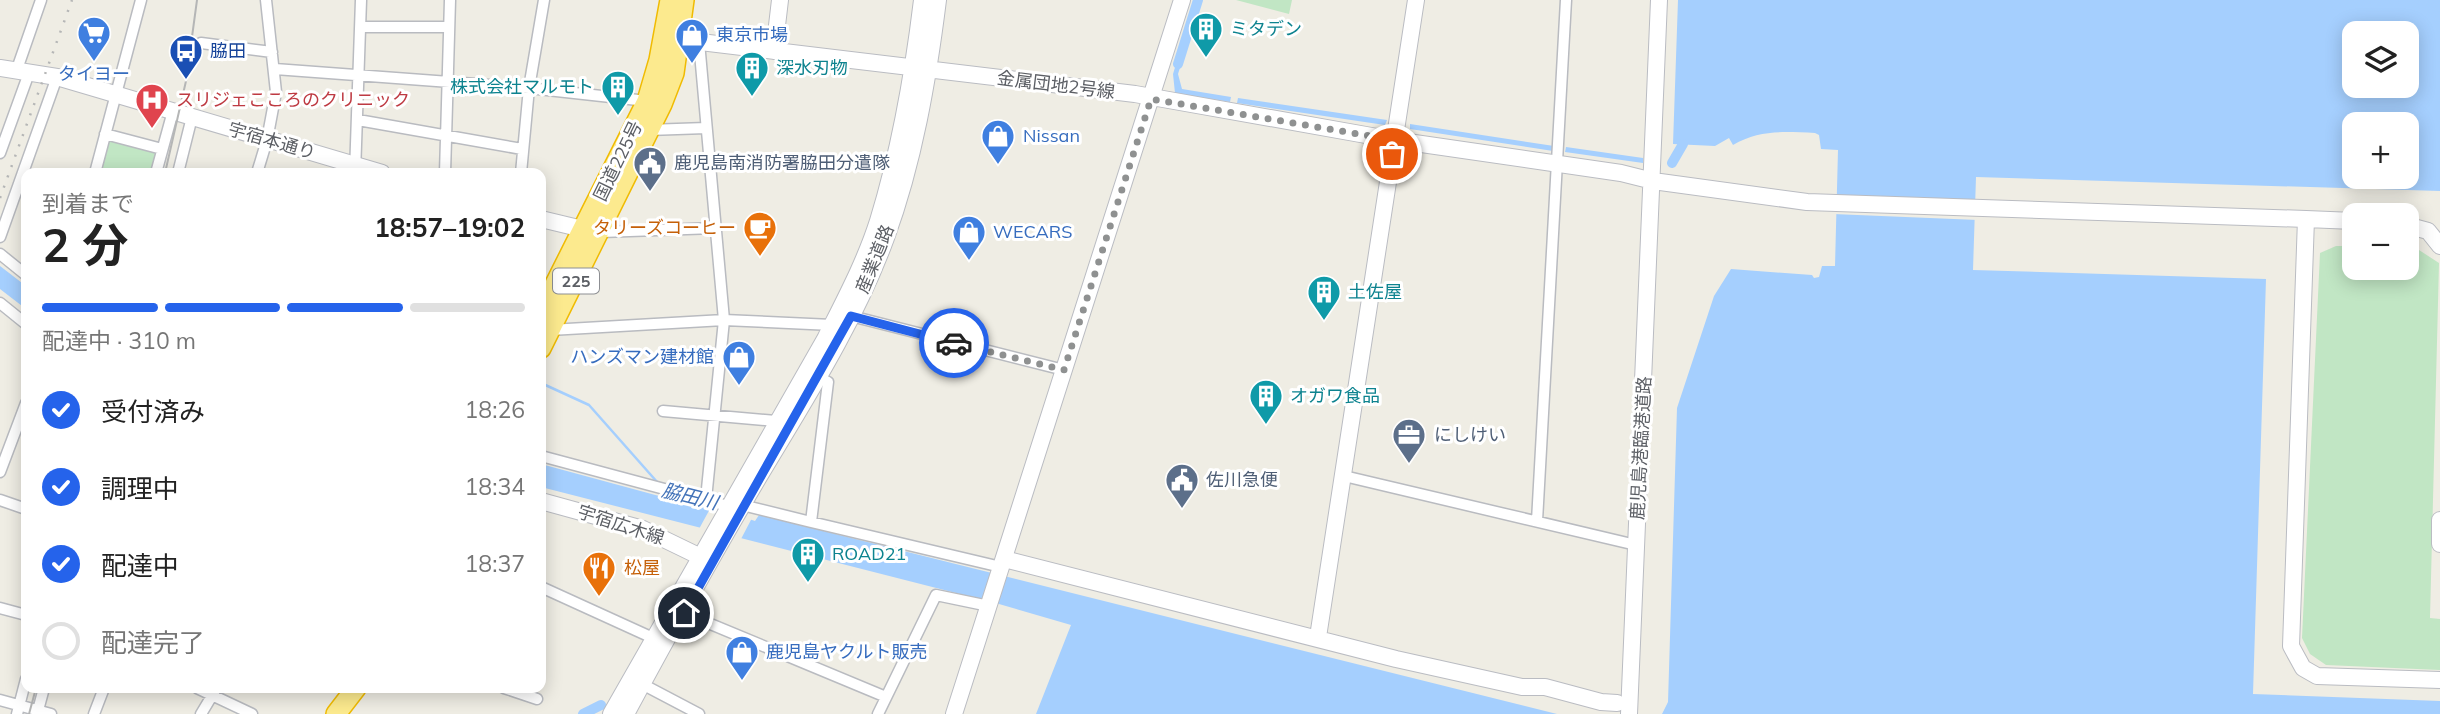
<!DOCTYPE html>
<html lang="ja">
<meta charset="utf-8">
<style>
body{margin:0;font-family:Mulish,"Noto Sans JP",sans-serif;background:#f2f2f2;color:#222;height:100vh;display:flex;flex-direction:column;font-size:26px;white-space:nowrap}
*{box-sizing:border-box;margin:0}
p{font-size:23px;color:#767676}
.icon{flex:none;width:38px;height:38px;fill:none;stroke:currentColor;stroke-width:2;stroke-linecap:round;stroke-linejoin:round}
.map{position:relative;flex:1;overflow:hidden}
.side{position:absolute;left:21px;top:168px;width:525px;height:525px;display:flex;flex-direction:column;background:#fff;border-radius:14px;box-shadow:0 4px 18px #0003}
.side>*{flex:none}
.fabs{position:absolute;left:2342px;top:21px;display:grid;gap:14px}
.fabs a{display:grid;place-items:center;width:77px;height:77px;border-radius:14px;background:#fff;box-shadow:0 4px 18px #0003;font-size:35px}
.pin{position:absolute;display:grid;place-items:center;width:60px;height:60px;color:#fff;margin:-30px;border:4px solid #fff;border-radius:50%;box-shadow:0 2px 7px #0007}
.courier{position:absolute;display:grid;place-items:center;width:70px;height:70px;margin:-35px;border:5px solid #2563eb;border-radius:50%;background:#fff;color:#222;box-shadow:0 2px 9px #0007}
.overview em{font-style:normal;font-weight:700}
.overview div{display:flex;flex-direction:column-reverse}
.overview{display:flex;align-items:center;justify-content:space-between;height:119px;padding:0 21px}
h1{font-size:46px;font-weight:700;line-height:52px}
.bar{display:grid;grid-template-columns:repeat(4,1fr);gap:10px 7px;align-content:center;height:84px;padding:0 21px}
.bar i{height:9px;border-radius:5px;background:#e0e0e0}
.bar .active{background:#2563eb}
.bar p{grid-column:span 4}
ol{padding:0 21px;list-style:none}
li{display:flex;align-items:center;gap:21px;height:77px}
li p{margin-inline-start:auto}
li .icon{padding:7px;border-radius:50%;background:#2563eb;color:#fff;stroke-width:4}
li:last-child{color:#767676}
li i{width:38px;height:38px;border:4px solid #e0e0e0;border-radius:50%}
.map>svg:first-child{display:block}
.green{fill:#c1e6c4}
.water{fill:#a5cffe;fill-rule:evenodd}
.pier{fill:#efede4}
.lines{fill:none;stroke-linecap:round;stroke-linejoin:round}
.stream{stroke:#a5cffe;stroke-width:2.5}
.canal{stroke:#a5cffe;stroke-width:10}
.street-casing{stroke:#b9bbc0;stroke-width:13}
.secondary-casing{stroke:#babcc2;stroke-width:18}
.highway-casing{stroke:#f0bb02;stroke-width:22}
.street{stroke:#fff;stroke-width:10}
.secondary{stroke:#fff;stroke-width:16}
.highway{stroke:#fcea8e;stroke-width:19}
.tram{stroke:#b5b6b6;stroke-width:2}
.rail{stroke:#b5b6b6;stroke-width:2.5;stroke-dasharray:2 9;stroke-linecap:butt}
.done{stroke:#8f9191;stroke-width:7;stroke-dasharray:0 12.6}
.route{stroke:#2563eb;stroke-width:9}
.labels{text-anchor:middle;stroke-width:6;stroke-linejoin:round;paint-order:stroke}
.shield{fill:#fff;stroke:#8d8f93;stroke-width:2}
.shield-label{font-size:16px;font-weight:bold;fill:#5c5f65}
.culture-label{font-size:18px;fill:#0d838f;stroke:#fff;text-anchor:start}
.shop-label{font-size:18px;fill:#366cbe;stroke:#fff;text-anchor:start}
.transit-label{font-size:18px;fill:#164399;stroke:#fff;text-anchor:start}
.street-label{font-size:18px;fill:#5c5f65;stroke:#fff}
.health-label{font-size:18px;fill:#be3a42;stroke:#fff;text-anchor:start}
.service-label{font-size:18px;fill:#4e5e75;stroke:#fff;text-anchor:start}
.food-label{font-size:18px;fill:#c56008;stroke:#fff;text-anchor:end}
.water-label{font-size:19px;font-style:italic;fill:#4373b9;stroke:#fff}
</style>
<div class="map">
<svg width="2440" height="714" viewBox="0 0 2440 714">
<rect width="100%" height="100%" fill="#efede4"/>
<!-- green -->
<path class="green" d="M1236 0H1292L1289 14Z
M107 140 159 151 153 173H98Z
M2336 246H2354V268H2406V248L2419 250 2439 263 2430 618 2440 619V670L2326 665 2310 654 2302 638 2320 253Z"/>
<!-- water -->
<path class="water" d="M1678 0H2440V191L1976 177 1973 270 2266 279 2253 694 2440 701V714H1662L1668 702 1677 408 1714 296 1731 269 1812 275 1814 278 1819 277 1822 266H1835L1838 150 1821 149 1819 135 1815 133C1785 132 1760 129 1733 145L1729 138 1715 146 1673 144ZM2354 33H2406V86H2354ZM2354 124H2406V177H2354Z
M1180 51 1185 52 1178 74 1182 89 1231 97 1230 102 1175 93 1173 74Z
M1238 98 1387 120 1385 125 1237 103Z
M1410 124 1554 146 1553 151 1410 129Z
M1566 147 1643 158V163L1565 152Z
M0 266 26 286V309L0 289Z
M541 464 659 496 708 505 755 521 759 515 1557 714H1036L1071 625 999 604 541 487Z"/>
<!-- pier -->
<path class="pier" d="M1833 197 1978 203V220L1833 214Z
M711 507 752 518 741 539 699 529Z"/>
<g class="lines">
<!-- stream -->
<path class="stream" d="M541 383 589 405 658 483"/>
<!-- canal -->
<path class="canal" d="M1178 64 1198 0
M1672 163 1683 144
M583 714 601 705"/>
<defs>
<path id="street" d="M361 27H449
M699 42 724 320 706 499
M201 43 272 52
M275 69 529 88 647 101
M16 72 41 0
M358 120 522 149
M648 130 706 128
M105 134 162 149
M0 153 29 73
M95 173 141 0
M156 173 173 111
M178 173 192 117
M257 173 267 140 276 92 266 0
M355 173 361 0
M445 173 450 0
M521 173 529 88 544 0
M601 232 715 228
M0 237 57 77
M0 254 26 275
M0 303 26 324
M851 316 1064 370
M550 330 724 320 832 325
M818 377 828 382 811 522 1001 567
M663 411 776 421
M541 456 728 506
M0 472 26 403
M1344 476 1636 545
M0 500 26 509
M742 505 811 522
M1537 521 1566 0
M541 587 653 638
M0 608 26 615
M684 613 886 697
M642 684 699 714
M197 688 252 714
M504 688 537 699
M0 700 51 714
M17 714 26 679
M37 714 44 688
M94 714 104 688
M201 714 216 689
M878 714 936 595 989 606"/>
<path id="secondary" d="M667 38 1135 94 1394 140 1621 173 1653 181 1807 202 2306 219 2291 646 2303 668 2317 676 2440 680
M774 51 780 0
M0 68 57 77 382 173
M541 219 591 231
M2306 219 2354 221
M2406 225 2428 231 2440 246
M541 501 643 529 709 561
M2440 520V544
M1004 559 1396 659 1522 687H1545L1601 702 1617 703
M1318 637 1416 0
M611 714 825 339C844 301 865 262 878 221 900 149 913 75 922 0
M626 714C668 636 711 558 756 482 803 403 854 325 886 238 914 162 928 80 938 0
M954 714 1182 0
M1629 714 1659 0"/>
<path id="highway" d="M541 312 647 101 659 60 670 0
M541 348 662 104 674 73 684 0
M336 714 356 688"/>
</defs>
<!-- street casing -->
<use href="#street" class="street-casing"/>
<!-- secondary casing -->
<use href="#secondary" class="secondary-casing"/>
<!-- highway casing -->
<use href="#highway" class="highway-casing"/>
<!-- street -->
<use href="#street" class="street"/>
<!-- secondary -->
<use href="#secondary" class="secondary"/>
<!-- highway -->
<use href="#highway" class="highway"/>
<!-- tram -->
<path class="tram" d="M165 173 186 81 197 0
M29 714 36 688"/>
<!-- rail -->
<path class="rail" d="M0 198 72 0"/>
</g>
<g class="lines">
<!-- done -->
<path class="done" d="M954 343 1064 370 1151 99 1394 140 1392 154"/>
<!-- route -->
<path class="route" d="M684 613 851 316 954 343"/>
</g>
<!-- icons -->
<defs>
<symbol id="building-pin" viewBox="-11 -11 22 30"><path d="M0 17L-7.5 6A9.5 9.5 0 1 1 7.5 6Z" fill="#0f9aa8" stroke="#fff"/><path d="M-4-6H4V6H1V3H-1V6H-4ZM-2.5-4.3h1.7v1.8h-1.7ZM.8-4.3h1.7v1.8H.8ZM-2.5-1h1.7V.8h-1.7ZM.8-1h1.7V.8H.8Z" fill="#fff"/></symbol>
<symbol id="supermarket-pin" viewBox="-11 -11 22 30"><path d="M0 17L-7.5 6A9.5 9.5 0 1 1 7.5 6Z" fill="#3f7fe0" stroke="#fff"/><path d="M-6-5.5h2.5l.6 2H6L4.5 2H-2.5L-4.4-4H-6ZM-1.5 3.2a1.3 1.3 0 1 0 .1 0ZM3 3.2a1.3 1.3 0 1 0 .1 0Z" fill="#fff"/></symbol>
<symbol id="shop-pin" viewBox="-11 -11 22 30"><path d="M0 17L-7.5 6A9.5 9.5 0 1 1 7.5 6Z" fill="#3f7fe0" stroke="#fff"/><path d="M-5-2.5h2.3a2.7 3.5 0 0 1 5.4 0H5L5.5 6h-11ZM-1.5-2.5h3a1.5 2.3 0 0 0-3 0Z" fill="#fff"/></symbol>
<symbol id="bus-pin" viewBox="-11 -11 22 30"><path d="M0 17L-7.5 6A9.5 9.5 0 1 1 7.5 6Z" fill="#1a4fb4" stroke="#fff"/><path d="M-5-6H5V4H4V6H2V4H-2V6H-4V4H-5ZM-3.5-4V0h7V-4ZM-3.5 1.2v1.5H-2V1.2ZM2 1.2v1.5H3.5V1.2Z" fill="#fff"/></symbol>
<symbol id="hospital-pin" viewBox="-11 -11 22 30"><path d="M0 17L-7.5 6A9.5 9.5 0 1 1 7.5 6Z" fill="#e0444e" stroke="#fff"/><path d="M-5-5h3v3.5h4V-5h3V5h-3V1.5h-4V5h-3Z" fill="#fff"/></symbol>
<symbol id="civic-pin" viewBox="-11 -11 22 30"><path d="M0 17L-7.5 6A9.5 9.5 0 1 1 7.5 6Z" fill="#5c6f8a" stroke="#fff"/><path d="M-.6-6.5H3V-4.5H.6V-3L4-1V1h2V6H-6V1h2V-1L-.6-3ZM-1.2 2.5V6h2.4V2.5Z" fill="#fff"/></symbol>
<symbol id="cafe-pin" viewBox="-11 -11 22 30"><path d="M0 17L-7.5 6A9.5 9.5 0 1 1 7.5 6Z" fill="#e8710a" stroke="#fff"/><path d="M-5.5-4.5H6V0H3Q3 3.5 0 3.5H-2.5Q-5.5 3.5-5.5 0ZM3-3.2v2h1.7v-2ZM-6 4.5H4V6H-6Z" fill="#fff"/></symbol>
<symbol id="office-pin" viewBox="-11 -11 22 30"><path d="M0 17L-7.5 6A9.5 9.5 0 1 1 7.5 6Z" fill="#5c6f8a" stroke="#fff"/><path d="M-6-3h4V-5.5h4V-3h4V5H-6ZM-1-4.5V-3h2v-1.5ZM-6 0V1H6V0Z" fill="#fff"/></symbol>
<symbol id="restaurant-pin" viewBox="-11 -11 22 30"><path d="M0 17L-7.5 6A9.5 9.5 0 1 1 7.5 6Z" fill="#e8710a" stroke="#fff"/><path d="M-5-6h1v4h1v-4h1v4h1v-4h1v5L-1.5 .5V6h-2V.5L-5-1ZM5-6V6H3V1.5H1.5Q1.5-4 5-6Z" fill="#fff"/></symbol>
</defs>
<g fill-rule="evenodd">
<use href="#building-pin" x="1187" y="10" width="38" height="52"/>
<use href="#supermarket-pin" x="75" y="14" width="38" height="52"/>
<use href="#shop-pin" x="673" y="16" width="38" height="52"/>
<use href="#bus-pin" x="167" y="32" width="38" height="52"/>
<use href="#building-pin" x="733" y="49" width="38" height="52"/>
<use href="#building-pin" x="599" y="68" width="38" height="52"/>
<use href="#hospital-pin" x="133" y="81" width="38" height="52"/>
<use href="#shop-pin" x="979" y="117" width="38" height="52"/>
<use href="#civic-pin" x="631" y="144" width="38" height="52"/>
<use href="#cafe-pin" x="741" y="209" width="38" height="52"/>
<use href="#shop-pin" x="950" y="213" width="38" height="52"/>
<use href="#building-pin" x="1305" y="273" width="38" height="52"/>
<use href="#shop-pin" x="720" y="338" width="38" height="52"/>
<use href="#building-pin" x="1247" y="377" width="38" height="52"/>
<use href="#office-pin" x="1390" y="416" width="38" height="52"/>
<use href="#civic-pin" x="1163" y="461" width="38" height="52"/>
<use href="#building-pin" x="789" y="535" width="38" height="52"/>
<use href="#restaurant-pin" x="580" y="549" width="38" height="52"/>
<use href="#shop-pin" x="723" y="633" width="38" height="52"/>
</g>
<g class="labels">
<!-- shield labels -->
<rect class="shield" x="553" y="268.5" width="46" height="25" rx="5"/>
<g class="shield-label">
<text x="576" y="287">225</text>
</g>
<!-- culture labels -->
<g class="culture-label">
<text x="1230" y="35">ミタデン</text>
<text x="776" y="74">深水刃物</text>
<text x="594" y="93" text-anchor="end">株式会社マルモト</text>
<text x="1348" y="298">土佐屋</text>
<text x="1290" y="402">オガワ食品</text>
<text x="832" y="560">ROAD21</text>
</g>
<!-- shop labels -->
<g class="shop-label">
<text x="716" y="41">東京市場</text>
<text x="94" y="80" text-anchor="middle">タイヨー</text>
<text x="1023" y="142">Nissan</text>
<text x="993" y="238">WECARS</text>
<text x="714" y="363" text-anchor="end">ハンズマン建材館</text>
<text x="766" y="658">鹿児島ヤクルト販売</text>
</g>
<!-- transit labels -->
<g class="transit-label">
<text x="210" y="57">脇田</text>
</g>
<!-- street labels -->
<g class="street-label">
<text transform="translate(1056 85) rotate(7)" y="6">金属団地2号線</text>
<text transform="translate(272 141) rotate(16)" y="6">宇宿本通り</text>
<text transform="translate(618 161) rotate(-64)" y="6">国道225号</text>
<text transform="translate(875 259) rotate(-68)" y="6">産業道路</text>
<text transform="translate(1641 448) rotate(-87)" y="6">鹿児島港臨港道路</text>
<text transform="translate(621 525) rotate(18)" y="6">宇宿広木線</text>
</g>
<!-- health labels -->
<g class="health-label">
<text x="176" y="106">スリジェこころのクリニック</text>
</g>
<!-- service labels -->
<g class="service-label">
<text x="674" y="169">鹿児島南消防署脇田分遣隊</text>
<text x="1434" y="441">にしけい</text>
<text x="1206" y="486">佐川急便</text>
</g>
<!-- food labels -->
<g class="food-label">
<text x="736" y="234">タリーズコーヒー</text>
<text x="624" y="574" text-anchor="start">松屋</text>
</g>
<!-- water labels -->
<g class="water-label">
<text transform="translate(690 496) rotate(14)" y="7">脇田川</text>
</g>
</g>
</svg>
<div class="fabs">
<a><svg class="icon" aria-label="layers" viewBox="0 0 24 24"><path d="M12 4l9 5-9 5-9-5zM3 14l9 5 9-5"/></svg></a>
<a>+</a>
<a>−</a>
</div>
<div class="pin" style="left:1392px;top:154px;background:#ea580c"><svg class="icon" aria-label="bag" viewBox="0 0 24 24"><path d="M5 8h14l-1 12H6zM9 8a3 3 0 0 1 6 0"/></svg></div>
<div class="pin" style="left:684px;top:613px;background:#1f2937"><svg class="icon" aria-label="home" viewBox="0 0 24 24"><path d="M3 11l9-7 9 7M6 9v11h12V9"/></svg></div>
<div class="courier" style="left:954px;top:343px"><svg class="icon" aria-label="car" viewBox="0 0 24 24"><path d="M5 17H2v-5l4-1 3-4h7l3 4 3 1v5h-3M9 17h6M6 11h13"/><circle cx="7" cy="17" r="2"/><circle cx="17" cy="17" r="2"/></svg></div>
<section class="side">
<div class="overview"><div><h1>2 分</h1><p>到着まで</p></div><em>18:57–19:02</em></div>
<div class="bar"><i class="active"></i><i class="active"></i><i class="active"></i><i></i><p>配達中 · 310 m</p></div>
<ol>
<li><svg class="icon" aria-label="check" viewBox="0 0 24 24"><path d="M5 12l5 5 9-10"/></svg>受付済み<p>18:26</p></li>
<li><svg class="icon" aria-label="check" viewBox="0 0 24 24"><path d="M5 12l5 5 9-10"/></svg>調理中<p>18:34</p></li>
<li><svg class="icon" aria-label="check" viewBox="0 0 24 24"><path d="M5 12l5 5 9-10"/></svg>配達中<p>18:37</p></li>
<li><i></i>配達完了</li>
</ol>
</section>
</div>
